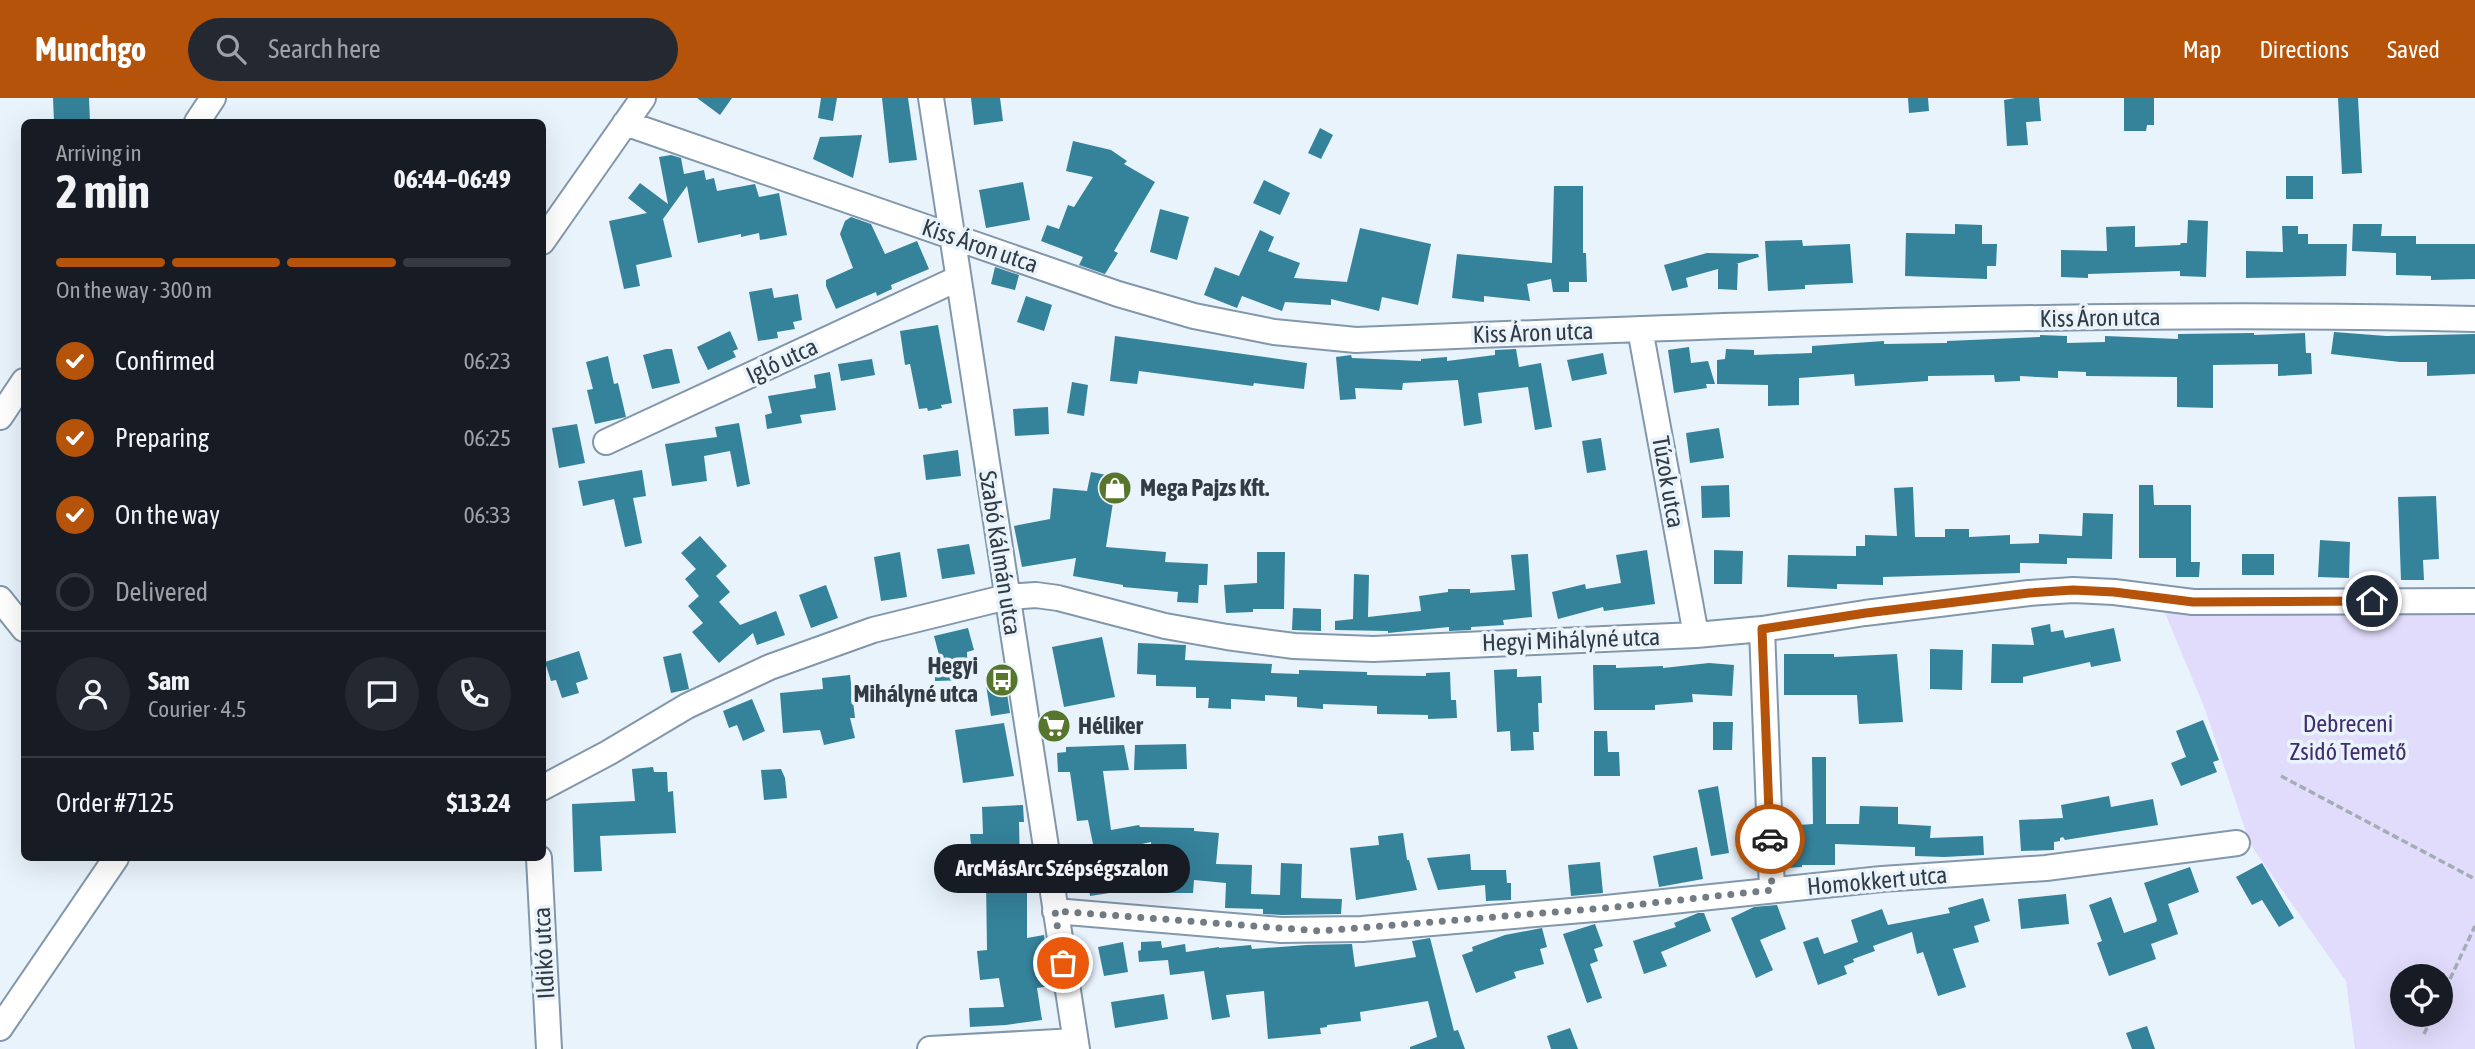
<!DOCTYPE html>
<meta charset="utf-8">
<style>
body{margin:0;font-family:"Asap Condensed",sans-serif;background:#242831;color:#f1f3f6;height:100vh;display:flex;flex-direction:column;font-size:26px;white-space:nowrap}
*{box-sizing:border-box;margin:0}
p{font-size:23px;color:#9ea1a6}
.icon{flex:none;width:38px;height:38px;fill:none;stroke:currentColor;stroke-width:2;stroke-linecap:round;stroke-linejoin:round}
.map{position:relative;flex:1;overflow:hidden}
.details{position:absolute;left:21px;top:21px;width:525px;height:742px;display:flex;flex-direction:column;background:#171b24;border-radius:10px;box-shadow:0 7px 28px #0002}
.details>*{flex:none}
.buttons{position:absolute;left:2390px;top:866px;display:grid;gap:14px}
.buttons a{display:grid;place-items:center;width:63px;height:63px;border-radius:50%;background:#171b24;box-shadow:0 7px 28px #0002;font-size:35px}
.pin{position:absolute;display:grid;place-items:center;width:60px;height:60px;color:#fff;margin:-30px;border:4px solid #fff;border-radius:50%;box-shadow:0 2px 7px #0007}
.courier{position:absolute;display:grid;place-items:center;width:70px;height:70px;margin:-35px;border:5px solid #b45309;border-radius:50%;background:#fff;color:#222;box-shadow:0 2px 9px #0007}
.bubble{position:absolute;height:49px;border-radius:24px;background:#171b24;box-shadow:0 7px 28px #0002;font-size:23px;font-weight:700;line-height:49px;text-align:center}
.overview em{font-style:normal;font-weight:700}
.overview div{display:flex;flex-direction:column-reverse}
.overview{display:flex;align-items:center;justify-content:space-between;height:119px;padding:0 35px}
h1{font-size:46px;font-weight:700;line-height:52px}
.bar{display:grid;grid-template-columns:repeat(4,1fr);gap:10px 7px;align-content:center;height:84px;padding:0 35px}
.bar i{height:9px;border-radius:5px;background:#363941}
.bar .current{background:#b45309}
.bar p{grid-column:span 4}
.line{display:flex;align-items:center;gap:18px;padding:0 35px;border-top:2px solid #363941}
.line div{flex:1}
.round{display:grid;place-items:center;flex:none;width:74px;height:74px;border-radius:37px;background:#242831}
ol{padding:0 35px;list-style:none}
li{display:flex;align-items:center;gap:21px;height:77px}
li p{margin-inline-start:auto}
li .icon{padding:7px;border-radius:50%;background:#b45309;color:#fff;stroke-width:4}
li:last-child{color:#9ea1a6}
li i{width:38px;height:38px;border:4px solid #363941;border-radius:50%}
header{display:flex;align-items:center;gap:42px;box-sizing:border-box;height:98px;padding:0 35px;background:#b45309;color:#fff}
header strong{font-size:33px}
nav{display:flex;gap:38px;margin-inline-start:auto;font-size:24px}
.search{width:490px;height:63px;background:#242831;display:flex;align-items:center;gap:18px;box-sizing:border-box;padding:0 24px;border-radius:38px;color:#9ea1a6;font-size:26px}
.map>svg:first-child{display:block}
.green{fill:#e2dcfc;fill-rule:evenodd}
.building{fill:#35829b}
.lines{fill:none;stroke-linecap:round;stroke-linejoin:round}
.minor-casing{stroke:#8297ab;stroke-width:28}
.path{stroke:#a3adb6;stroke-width:3.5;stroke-dasharray:7 3.5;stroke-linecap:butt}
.minor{stroke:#fff;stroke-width:24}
.done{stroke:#737c84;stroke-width:7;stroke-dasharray:0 12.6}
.route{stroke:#b45309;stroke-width:9}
.labels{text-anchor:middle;stroke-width:7;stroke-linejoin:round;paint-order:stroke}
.street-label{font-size:24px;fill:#333c44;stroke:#e9f3fc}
.poi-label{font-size:24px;font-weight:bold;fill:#333c44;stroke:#e9f3fc;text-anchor:start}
.park-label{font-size:24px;fill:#412c70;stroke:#e9f3fc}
</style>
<header>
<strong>Munchgo</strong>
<div class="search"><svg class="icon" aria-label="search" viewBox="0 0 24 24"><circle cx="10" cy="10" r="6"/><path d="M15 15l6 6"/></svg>Search here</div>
<nav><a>Map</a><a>Directions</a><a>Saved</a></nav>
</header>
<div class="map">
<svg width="2475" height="951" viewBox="0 0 2475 951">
<rect width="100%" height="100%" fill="#e9f3fc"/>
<!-- green -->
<path class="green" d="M2406 512H2475V951H2355L2346 883 2250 746 2205 611 2165 515ZM2403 878H2441V917H2403Z"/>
<!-- building -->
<path class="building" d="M53 0H89L90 24H54Z
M697 0H732L720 17Z
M821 0H837L833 23 818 20Z
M882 0H908L917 62 889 65Z
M971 0H1000L1003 23 974 27Z
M1908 0H1928L1929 13 1909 15Z
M2015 0H2039L2041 23 2026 24 2028 47 2007 48 2004 2Z
M2124 0H2154V27H2147L2146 33H2124Z
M2338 0H2358L2362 75 2342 76Z
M1320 30 1333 37 1321 61 1308 55Z
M862 37 853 80 813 61 820 39Z
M1073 43 1111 52 1127 63 1124 66 1155 84 1114 153 1118 155 1105 176 1079 167 1083 159 1041 143 1047 127 1059 131 1068 107 1074 109 1093 79 1066 73Z
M671 57 681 60 684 76 704 72 706 82 714 80 717 93 755 86 759 99 779 95 787 137 760 142 759 135 741 139V136L698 145 687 88 663 121 672 159 636 167 640 188 624 191 609 123 647 115 628 100 640 85 668 106 659 59Z
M2286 78H2313V101H2286Z
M1264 82 1290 95 1280 117 1253 105Z
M1023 84 1030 122 986 130 979 92Z
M1554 88H1583V155H1586L1587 184H1569V194H1553L1551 181 1527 186 1530 203 1484 198V204L1452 200 1457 156 1552 165Z
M1160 111 1189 119 1177 162 1150 154Z
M851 119 871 126 885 156 917 143 929 171 891 187 892 191 877 198 876 194 836 211 826 188V182L853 170 840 136 845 123Z
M2188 122 2208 123 2206 179 2180 178V173L2088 176V180L2061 179V152L2107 153 2106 129 2135 128V149L2180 147 2181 145H2187Z
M1955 126 1982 127V146H1997L1996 168H1987V181L1905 178 1906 135 1955 136Z
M2353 126H2382L2381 138H2416V146H2475V181L2431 182V178L2396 177V155L2352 153Z
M2282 128H2298V136H2308V146H2347L2346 178 2246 180V153L2283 154Z
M1360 130 1431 146 1418 207 1382 199 1379 213 1331 201V207L1285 204 1282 213 1242 198 1237 210 1204 197 1215 169 1239 178 1260 132 1274 139 1268 153 1300 165 1294 180 1347 184Z
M1802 142 1803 148 1850 146 1853 185 1805 187V191L1768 193 1765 143Z
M1707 155 1758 156 1759 159 1736 166H1738L1737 192 1718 191V171L1686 180 1688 189 1672 193 1664 167Z
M995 169 1019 177 1015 192 991 186Z
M772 190 774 200 798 196 802 222 793 224 795 231 777 234 778 240 758 243 749 194Z
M1026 198 1052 207 1044 233 1017 224Z
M938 227 952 305 941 307 942 310 928 313 927 310 919 311 910 266 905 267 900 233Z
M730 233 738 251 733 253 736 259 708 272 697 249Z
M2334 234 2386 238 2475 236V276L2427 278V264H2400L2331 256Z
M2254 235V237L2305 235 2306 255H2311L2312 276 2278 278V266L2213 267V310L2177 309V279L2086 278V274L2058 273V280L2020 278V283L1995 284 1994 277 1928 278V283L1855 288 1854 276 1799 280V307L1768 308V287L1717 286V262L1725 261 1726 251 1754 252V257L1812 255V248L1884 243V246L1947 245V243L2040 239V237L2067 238V245L2105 244V238L2178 241V236Z
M1115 238 1307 265 1304 291 1254 285 1253 288 1139 273 1137 286 1110 283Z
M1689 249 1691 265 1708 263 1715 286H1706L1707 290 1674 295 1668 252Z
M666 251H672L680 285 652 291 643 257Z
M1516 251 1519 269 1541 265 1552 329 1535 332 1528 289 1478 295 1482 325 1464 328 1458 282 1403 285 1402 292 1355 290 1356 301 1340 302 1336 259 1351 257 1352 260 1421 263V261L1447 259V263L1495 257V252Z
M1603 255 1607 276 1572 283 1567 262Z
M608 258 614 286 618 285 626 319 595 326 587 292 593 291 586 264Z
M872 261 875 277 841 283 838 266Z
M830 274 836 312 800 317 802 325 767 331 765 317 772 315 768 298 816 290 814 277Z
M1072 284 1088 287 1084 318 1067 315Z
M1048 309 1049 336 1015 338 1013 311Z
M739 325 750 386 737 389 730 353 704 358 707 383 672 388 665 346 717 339 715 329Z
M577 326 585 365 559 370 552 330Z
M1719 330 1724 360 1690 365 1686 335Z
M1601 340 1606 372 1587 375 1582 343Z
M958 352 961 378 926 382 923 357Z
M642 372 646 398 633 400 642 445 625 449 614 401 583 408 578 383Z
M1091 374 1117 379 1106 449 1166 454 1165 464 1208 466 1207 487H1199L1198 505 1177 504 1178 494 1123 489V487L1073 478 1076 460 1022 469 1014 428 1050 421 1053 390 1087 393Z
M1729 387 1730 419 1702 420 1701 388Z
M2139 387H2153L2154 407H2191V464H2200L2199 479H2176V460H2139Z
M1913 389 1915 439H1945V431H1969V439L2010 437V446L2039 445V436L2082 438 2083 415 2113 416 2112 461 2067 460V466L2020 465V475L1883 479V487L1837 486V491L1787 489 1788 457 1856 458V448H1865V437L1897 438 1894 390Z
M2436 398 2439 461 2423 462 2424 482H2401L2398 399Z
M700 438 727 468 716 478 730 494 719 504 740 527 776 513 785 537 757 547 753 535 719 565 692 534 703 525 688 508 699 498 685 481 696 471 681 455Z
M2320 442 2350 444 2349 480 2318 479Z
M969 446 975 476 942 481 937 451Z
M1647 452 1655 506 1604 513 1603 509 1558 521 1552 494 1585 486 1586 491 1621 485 1616 457Z
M1714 452 1743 453 1742 486H1714Z
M900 454 907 499 881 503 874 459Z
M1257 454H1285L1284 511H1253V514L1226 515 1224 487 1257 485Z
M1528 456 1532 519 1503 522 1504 527 1471 529V532L1449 533V529L1388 535V533L1335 532V523L1353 521 1354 476 1369 477 1368 519 1421 513 1419 498 1448 494V491H1470V495L1515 492 1511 457Z
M2242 456H2274V477H2242Z
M826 487 838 520 811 530 799 497Z
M1293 510 1321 511V533L1292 532Z
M2050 526 2051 534 2063 532 2065 540 2114 530 2121 563 2091 569 2090 564 2023 579V585H1991L1992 546 2034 547 2031 530Z
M968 530 974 552 967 554 968 582 935 583V568H942L934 538Z
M1102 539 1115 599 1064 609 1052 549Z
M1138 545 1186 547 1185 562 1272 566 1271 575 1299 576V572L1367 574V577L1426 578V575L1450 574 1451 602H1456L1457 620 1428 621V617L1377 616V608L1323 606V611L1297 609V599L1265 597V603L1231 601V611L1208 610 1209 600H1196V589L1156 588V577L1137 576Z
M1930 551 1963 552 1962 592 1930 591Z
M579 553 588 581 576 585 579 595 562 600 556 582 551 583 545 564Z
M681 555 689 591 671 595 663 559Z
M1784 556H1834V559L1897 556 1903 624 1859 626 1857 597H1784Z
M1709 565 1734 567 1732 598 1692 596 1693 604 1655 607V612H1594L1593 567H1616V570L1663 568V570Z
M1517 571V579L1541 578 1542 605H1538L1539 634H1533L1534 652 1511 653 1510 633 1497 634 1494 572Z
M850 577 855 620H850L855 640 824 647 820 632 783 635 780 595 823 591 822 580Z
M1005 583 1010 615 991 618 986 587Z
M752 601 765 633 743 643 737 627 729 630 723 613Z
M2203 622 2219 662 2213 664 2217 674 2181 688 2171 665 2186 659 2176 633Z
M1713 624H1733L1732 652H1713Z
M1004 625 1014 678 963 685 955 632Z
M1594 633H1607L1608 654H1619L1620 678H1594Z
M1186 646 1187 671 1134 672 1135 647Z
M1124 647 1129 672 1103 673 1111 732 1139 727 1140 729 1194 730V733L1219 735 1216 766 1252 767 1251 796 1280 797 1281 765 1302 766 1301 800 1342 801 1341 816 1282 817 1263 816V811L1225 810 1226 785 1194 782 1193 795H1142L1143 778H1150L1151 744 1109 753 1116 794 1090 798 1085 767 1097 765 1088 722 1077 723 1070 674H1058L1057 655 1066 654V649Z
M1812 659H1826V726H1859L1860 708 1898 709V726L1931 728 1930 740 1983 738 1984 757 1944 759 1915 758V749L1835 746V767H1802V769L1786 770 1784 728 1813 726Z
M653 669 654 674H667L668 694 673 693 676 735 600 738 602 773 574 774 572 706 635 703 632 671Z
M781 671 785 680 787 700 764 702 761 672Z
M1718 688 1729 755 1711 758 1698 692Z
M2109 698 2111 709 2153 701 2158 727 2065 742 2063 739 2060 740V743L2054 744V752L2021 753 2019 722 2063 720 2061 707Z
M1023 707 1024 724H1019L1020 772 1025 771 1027 790V840L1044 837 1048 869 1050 888 1037 890 1042 922 1006 927 970 929 969 910 1004 909 999 880 980 882 977 853 987 852 986 781 974 782 970 736H983L982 709Z
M1403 735 1407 762H1409L1417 792 1356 802 1350 750 1379 747 1378 738Z
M1697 749 1703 781 1659 789 1653 758Z
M1470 756 1471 772H1506L1507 785H1511V802L1486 803 1485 787 1438 792 1427 760Z
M1600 764 1603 795 1571 798 1568 767Z
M2262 765 2294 820 2279 829 2262 802 2252 807 2236 779Z
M2190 769 2199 794 2168 806 2178 836 2151 846 2156 861 2109 878 2097 845 2102 843 2089 807 2111 799 2124 835 2156 824 2157 822 2144 785Z
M2066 796 2069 826 2021 831 2018 801Z
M1983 800 1990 823 1974 828 1979 844 1953 851 1966 889 1938 898 1923 854 1917 856 1912 834 1873 848 1875 853 1853 861 1854 864 1844 868 1847 876 1818 887 1803 844 1818 839 1824 856 1858 844 1851 822 1882 811 1888 827 1950 815 1948 810Z
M1777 807 1786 831 1760 842 1773 872 1756 880 1731 820 1754 809Z
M1698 815H1704L1711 833 1661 854 1667 868 1644 876 1633 843 1676 829 1674 825Z
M1595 826 1603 848 1594 851 1598 863 1590 866 1602 900 1587 905 1563 836Z
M1542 830 1547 849 1540 851 1544 866 1514 874 1516 880 1476 895 1462 857 1473 853 1472 849 1505 837Z
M1430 840 1454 933 1458 932 1465 951H1410V949L1437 939 1428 903 1360 914 1361 923 1327 927V929L1320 930 1321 936 1268 941 1264 893 1226 897 1230 919 1212 922 1204 873 1170 877 1168 862 1139 864 1138 853 1141 852V844L1161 843 1162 850 1185 846 1186 854 1219 849V850L1251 847 1252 851 1307 847 1352 846 1355 869 1416 859 1412 843Z
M1123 844 1128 874 1104 878 1098 849Z
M1164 896 1168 921 1115 930 1111 904Z
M2147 928 2155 951H2132L2126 935Z
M1570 930 1578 951H1551L1547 938Z"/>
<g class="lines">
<defs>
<path id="minor" d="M931 0 1077 951
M197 24 213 0
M625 25 1118 196 1194 218 1274 234 1356 242C1729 227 2102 212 2475 221
M542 144 643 0
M1640 231 1696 537
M0 319 24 283
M606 344 957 181
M0 501 24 531
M1762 531 1772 792
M542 690 608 655 687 608 770 569 873 532 1007 499 1036 497 1058 500 1165 528 1227 539 1294 548 1373 551 1696 537 1762 531 1865 515 2029 495 2073 492 2114 494 2193 504 2475 503
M539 760 549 951
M1055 813 1281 832 1362 831 1606 810 1882 781 2046 770 2237 745
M0 930 116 760
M930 951 1075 943"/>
</defs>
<!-- minor casing -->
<use href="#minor" class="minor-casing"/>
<!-- path -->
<path class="path" d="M2281 678 2475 781
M2441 900 2475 828
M2424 936 2433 917"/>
<!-- minor -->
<use href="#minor" class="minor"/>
</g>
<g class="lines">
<!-- done -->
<path class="done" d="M1063 865 1055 813 1320 833 1606 810 1772 792 1770 741"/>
<!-- route -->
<path class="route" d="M1770 741 1762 531 1866 515 2029 495 2073 492 2114 494 2193 504 2372 503"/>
</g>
<!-- icons -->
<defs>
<symbol id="shop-disc" viewBox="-11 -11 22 22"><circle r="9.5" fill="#57752b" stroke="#e9f3fc"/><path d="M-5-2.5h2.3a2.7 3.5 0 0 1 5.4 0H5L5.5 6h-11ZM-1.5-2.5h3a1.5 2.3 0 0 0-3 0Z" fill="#fff"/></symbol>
<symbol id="bus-disc" viewBox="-11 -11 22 22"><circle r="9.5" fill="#57752b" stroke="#e9f3fc"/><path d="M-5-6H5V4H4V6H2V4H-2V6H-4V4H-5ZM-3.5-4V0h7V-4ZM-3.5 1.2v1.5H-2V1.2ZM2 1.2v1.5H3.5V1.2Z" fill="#fff"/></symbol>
<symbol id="supermarket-disc" viewBox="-11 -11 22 22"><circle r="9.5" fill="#57752b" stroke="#e9f3fc"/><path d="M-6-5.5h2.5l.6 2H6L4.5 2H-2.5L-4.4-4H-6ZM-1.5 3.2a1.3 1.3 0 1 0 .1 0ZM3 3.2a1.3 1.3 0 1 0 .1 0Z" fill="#fff"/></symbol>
</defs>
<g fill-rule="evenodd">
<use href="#shop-disc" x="1096" y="371" width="38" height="38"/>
<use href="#bus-disc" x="983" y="563" width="38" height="38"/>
<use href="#supermarket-disc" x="1035" y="609" width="38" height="38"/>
</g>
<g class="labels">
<!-- street labels -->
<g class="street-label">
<text transform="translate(980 148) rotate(19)" y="8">Kiss Áron utca</text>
<text transform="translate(2100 220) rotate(-1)" y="8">Kiss Áron utca</text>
<text transform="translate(1533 235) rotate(-2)" y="8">Kiss Áron utca</text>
<text transform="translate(782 263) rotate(-25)" y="8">Igló utca</text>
<text transform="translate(1668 384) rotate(80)" y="8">Túzok utca</text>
<text transform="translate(1000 455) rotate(81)" y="8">Szabó Kálmán utca</text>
<text transform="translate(1571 542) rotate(-2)" y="8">Hegyi Mihályné utca</text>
<text transform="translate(1877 783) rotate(-5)" y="8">Homokkert utca</text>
<text transform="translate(544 855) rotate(-93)" y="8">Ildikó utca</text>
</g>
<!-- poi labels -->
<g class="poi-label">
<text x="1140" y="398">Mega Pajzs Kft.</text>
<text x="978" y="576" text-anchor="end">Hegyi<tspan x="978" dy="28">Mihályné utca</tspan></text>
<text x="1078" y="636">Héliker</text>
</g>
<!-- park labels -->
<g class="park-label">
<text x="2348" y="634">Debreceni<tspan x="2348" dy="28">Zsidó Temető</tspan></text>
</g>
</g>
</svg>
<div class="buttons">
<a><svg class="icon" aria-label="locate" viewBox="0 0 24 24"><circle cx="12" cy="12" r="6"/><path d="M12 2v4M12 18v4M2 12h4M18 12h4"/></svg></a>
</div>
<div class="pin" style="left:1063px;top:865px;background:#ea580c"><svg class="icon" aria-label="bag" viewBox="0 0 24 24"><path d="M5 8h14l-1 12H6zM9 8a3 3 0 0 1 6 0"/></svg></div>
<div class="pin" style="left:2372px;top:503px;background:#1f2937"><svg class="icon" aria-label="home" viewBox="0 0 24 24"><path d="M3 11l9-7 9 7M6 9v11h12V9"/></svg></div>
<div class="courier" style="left:1770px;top:741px"><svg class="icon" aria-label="car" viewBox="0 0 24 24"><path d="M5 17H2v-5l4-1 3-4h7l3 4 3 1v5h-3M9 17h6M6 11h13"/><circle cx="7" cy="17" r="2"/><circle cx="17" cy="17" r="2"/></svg></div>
<div class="bubble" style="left:934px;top:746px;width:256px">ArcMásArc Szépségszalon</div>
<section class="details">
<div class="overview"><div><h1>2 min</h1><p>Arriving in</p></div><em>06:44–06:49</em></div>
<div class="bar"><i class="current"></i><i class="current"></i><i class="current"></i><i></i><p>On the way · 300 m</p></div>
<ol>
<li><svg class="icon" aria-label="check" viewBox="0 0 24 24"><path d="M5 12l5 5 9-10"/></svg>Confirmed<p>06:23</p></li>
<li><svg class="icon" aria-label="check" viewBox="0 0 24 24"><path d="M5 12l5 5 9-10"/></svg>Preparing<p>06:25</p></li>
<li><svg class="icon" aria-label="check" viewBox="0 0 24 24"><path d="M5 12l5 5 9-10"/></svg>On the way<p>06:33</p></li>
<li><i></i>Delivered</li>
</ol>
<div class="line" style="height:126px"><a class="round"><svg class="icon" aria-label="person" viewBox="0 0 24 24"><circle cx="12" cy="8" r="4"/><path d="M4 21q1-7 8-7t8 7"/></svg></a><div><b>Sam</b><p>Courier · 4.5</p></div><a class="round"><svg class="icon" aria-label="chat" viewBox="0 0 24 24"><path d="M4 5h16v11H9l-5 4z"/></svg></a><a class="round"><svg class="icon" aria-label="phone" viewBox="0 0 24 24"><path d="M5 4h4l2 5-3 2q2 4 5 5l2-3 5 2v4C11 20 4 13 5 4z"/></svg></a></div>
<div class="line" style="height:91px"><div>Order #7125</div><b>$13.24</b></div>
</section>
</div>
